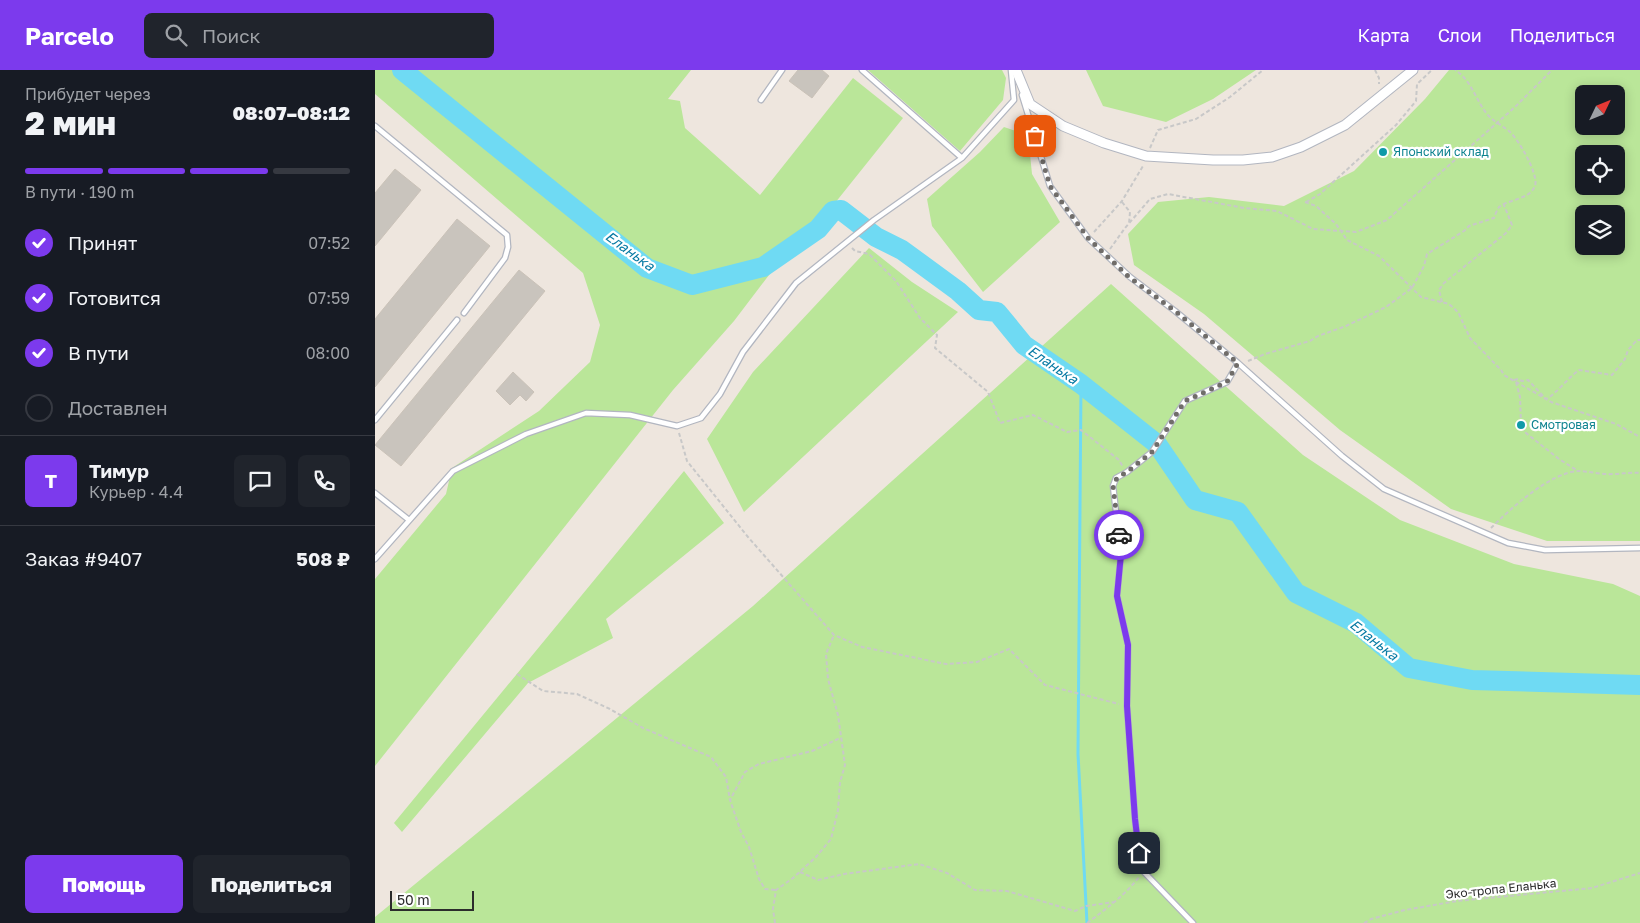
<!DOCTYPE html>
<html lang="ru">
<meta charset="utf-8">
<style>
body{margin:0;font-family:"Golos Text",sans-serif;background:#20242c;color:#f1f3f6;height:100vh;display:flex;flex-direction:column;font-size:19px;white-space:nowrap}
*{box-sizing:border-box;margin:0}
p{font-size:16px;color:#9ea1a6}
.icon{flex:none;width:28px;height:28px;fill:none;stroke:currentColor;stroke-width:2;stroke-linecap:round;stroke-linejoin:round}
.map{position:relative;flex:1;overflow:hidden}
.details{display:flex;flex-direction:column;background:#171b24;width:375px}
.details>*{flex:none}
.needle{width:32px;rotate:47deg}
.fabs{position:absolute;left:1200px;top:15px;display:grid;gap:10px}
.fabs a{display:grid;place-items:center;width:50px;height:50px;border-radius:8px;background:#171b24;box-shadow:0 2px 12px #0003;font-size:25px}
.scale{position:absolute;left:15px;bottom:12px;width:84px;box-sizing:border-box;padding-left:5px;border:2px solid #2c2c2c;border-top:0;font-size:14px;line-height:18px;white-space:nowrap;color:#2c2c2c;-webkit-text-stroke:4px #fff;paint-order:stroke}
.pin{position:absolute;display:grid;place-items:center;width:42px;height:42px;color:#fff;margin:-21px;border-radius:10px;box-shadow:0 2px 8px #0006}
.courier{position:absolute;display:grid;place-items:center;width:50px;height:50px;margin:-25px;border:4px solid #7c3aed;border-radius:50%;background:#fff;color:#222;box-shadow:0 1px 6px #0007}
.summary em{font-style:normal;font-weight:800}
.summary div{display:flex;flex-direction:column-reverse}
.summary{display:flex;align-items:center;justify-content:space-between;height:85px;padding:0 25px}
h1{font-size:32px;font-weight:800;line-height:38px}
.bar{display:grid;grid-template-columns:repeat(4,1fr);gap:8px 5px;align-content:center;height:60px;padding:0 25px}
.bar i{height:6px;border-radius:4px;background:#363941}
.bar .selected{background:#7c3aed}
.bar p{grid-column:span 4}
.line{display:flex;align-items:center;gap:12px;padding:0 25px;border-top:1px solid #363941}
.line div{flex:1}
.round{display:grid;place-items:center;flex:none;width:52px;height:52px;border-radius:8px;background:#20242c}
ol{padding:0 25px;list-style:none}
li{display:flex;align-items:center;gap:15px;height:55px}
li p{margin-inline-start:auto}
li .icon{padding:5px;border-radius:50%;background:#7c3aed;color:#fff;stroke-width:4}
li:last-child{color:#9ea1a6}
li i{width:28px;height:28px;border:2px solid #363941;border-radius:50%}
.action{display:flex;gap:10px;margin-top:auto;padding:10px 25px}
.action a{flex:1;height:58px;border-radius:8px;background:#7c3aed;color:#fff;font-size:20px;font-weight:800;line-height:58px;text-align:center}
.action a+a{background:#20242c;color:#f1f3f6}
header{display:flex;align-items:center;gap:30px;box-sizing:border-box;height:70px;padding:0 25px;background:#7c3aed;color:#fff}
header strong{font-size:24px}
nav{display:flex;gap:28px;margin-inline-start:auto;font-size:18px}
.search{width:350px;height:45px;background:#20242c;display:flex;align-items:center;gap:12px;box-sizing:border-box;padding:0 18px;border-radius:8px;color:#9ea1a6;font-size:19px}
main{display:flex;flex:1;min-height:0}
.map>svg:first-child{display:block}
.green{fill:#bae699;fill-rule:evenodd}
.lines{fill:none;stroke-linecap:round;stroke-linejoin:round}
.stream{stroke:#6fdaf3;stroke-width:3}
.river{stroke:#6fdaf3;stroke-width:20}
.building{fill:#c9c4bd;stroke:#cac2b8}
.service-casing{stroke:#b2b6c0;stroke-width:7}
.minor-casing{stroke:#b2b6c0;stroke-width:11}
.path{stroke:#c8c8c8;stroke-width:2;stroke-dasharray:4 2.5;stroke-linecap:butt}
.service{stroke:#fff;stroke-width:4.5}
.minor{stroke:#fff;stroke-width:9}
.done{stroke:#706d6a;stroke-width:5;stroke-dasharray:0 9}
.route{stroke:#7c3aed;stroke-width:6}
.culture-dot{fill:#0f9aa8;stroke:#fff;stroke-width:2}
.labels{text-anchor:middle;stroke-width:4.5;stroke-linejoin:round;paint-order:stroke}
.culture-label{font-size:12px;fill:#0d838f;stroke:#fff;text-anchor:start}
.street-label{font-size:12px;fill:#2c2c2c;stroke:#fff}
.water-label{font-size:14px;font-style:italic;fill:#097ba4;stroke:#fff}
</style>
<header>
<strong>Parcelo</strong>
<div class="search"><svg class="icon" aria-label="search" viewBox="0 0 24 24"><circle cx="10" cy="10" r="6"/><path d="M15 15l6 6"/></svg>Поиск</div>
<nav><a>Карта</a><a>Слои</a><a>Поделиться</a></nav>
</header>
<main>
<section class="details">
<div class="summary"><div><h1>2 мин</h1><p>Прибудет через</p></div><em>08:07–08:12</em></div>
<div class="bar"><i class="selected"></i><i class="selected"></i><i class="selected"></i><i></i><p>В пути · 190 m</p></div>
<ol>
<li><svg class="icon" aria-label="check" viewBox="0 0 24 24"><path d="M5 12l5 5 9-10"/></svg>Принят<p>07:52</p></li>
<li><svg class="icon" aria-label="check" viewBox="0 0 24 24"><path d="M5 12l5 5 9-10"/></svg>Готовится<p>07:59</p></li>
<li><svg class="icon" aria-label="check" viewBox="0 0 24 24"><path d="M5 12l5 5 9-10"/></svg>В пути<p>08:00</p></li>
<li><i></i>Доставлен</li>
</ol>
<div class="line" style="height:90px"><b class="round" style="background:#7c3aed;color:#fff">Т</b><div><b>Тимур</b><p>Курьер · 4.4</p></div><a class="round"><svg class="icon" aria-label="chat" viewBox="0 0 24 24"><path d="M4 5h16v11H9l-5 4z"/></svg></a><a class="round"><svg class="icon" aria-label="phone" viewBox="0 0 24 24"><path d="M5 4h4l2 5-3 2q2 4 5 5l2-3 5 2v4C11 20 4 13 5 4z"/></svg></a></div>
<div class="line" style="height:65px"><div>Заказ #9407</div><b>508 ₽</b></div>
<div class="action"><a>Помощь</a><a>Поделиться</a></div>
</section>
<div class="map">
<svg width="1265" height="853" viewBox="0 0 1265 853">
<rect width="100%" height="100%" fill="#eee6de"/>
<!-- green -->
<path class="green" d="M0 0H316L293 29 305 31 310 58 385 125 478 8 528 48 460 133 419 172 359 251 298 320 0 696V509L71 424 77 398 164 341 215 292 225 255 208 203 0 24Z
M493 0H627L631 8 628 30 585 81Z
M711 0H881L838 29 791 52 728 36Z
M1074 0H1265V471H1172L1076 439 965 360 829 244 759 195 753 164 783 132 834 127 909 136 979 101 1050 29ZM1209 24H1241V56H1209ZM1209 84H1241V116H1209ZM1209 144H1241V176H1209Z
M629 57 653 65 657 104 685 152 608 222 557 156 552 129 605 82Z
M494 178 537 212 583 242 369 442 332 369 378 302Z
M736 214 928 385 1025 450 1139 494 1238 514 1265 526V853H0V847L378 536Z
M309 401 349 453 231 549 238 568 153 613 27 762 19 753Z"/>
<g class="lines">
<!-- stream -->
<path class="stream" d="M706 314 703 684 712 853"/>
<!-- river -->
<path class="river" d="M27 0 272 198 317 215 388 197 443 159 458 141 466 140 501 167 527 180 583 221 604 240 622 242 649 275 706 314 782 374 820 430 863 442 921 523 981 553 1034 598 1097 610 1265 615"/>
</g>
<!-- building -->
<path class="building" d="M423 0H447L454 6 437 28 414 11Z
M20 99 46 120 0 176V123Z
M82 149 115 176 0 317V249Z
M144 200 170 221 26 396 0 375Z
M138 302 159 322 151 331 145 325 135 335 121 321Z"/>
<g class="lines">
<defs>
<path id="service" d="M487 0 587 88
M647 25 675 116 713 168 755 207 800 241 863 293 967 386 1009 419 1133 473 1170 480 1265 478
M386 30 407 0
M0 56 132 165 133 177 130 188 89 243
M0 350 82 250
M0 423 34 450
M0 489 78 401 151 364 211 343 255 345 302 356 326 348 345 324 368 282 421 213 499 150 587 88 639 30 636 0
M818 853 768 801 764 783 760 749 752 636 753 575 742 526 746 484 738 416 741 408 752 402 777 382 810 331 852 312 863 293"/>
<path id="minor" d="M641 0 655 34 688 56 729 73 771 86 838 90H868L897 87 926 77 970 55 1038 0"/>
</defs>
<!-- service casing -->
<use href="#service" class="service-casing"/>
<!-- minor casing -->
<use href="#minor" class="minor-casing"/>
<!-- path -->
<path class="path" d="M1000 0 1004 8V14
M775 78 783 60 821 49 855 27 888 0
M747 132 755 142 754 154
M930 132 941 136 961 154 972 170 1004 186 1046 227 1074 234 1083 242 1095 268 1126 300 1129 305 1176 332 1241 354 1265 367
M931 132 945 124 1021 55 1041 31 1042 14 1057 0
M719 162 747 131 768 96
M477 178 480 181 494 184 521 211 545 248 562 265 560 278 613 322 625 353 658 345 692 362 706 360 744 390 748 397
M735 179 750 158 775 129 793 124 869 138 902 141 938 159 981 162 1012 150 1140 37 1177 0
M1067 232 1064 220 1069 213 1131 163 1137 155 1129 135
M873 291 890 284 935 271 943 266 971 256 1011 237 1037 218 1049 196 1052 184 1089 161 1094 156 1119 148C1120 145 1122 140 1124 137 1134 129 1154 130 1160 116 1164 105 1144 70 1135 62 1126 54 1116 51 1109 40 1100 27 1095 9 1080 0
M1139 310 1143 309 1147 311 1153 310 1171 329C1180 325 1194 307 1204 300L1237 305 1250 289 1253 280 1262 270H1265
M1141 312 1145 327 1146 355 1151 363 1184 389 1203 401
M304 363 312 391 373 467 459 565 487 577 571 594 602 592 634 579 670 615 744 634
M1116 458C1136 438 1175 403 1203 401 1214 401 1226 405 1238 404 1247 404 1256 402 1265 403
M142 604 168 621 202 624 235 639 268 658 336 687 351 707 355 730
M425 802 443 810 469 804 544 794 572 803 600 820 632 821 700 841 711 836 740 832
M400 820 390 819 384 809 374 777 366 762 355 730 370 702 384 694 437 681 465 668
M400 853 398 839 401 820 418 808 441 787 456 769 463 740 465 712 470 695 463 645 453 609 451 584 459 565
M712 853C731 839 749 826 764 807
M989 853 996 849 1030 840 1082 831 1217 818 1265 803"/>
<!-- service -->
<use href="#service" class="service"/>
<!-- minor -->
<use href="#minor" class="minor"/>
</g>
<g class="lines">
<!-- done -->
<path class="done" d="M660 66 675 116 713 168 754 207 800 241 863 293 852 312 810 331 777 382 752 402 742 408 738 416 744 465"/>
<!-- route -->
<path class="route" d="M744 465 746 484 742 526 753 575 752 636 760 749 764 783"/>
</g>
<!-- markers -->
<g class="culture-dot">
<circle cx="1008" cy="82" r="5"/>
<circle cx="1146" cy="355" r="5"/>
</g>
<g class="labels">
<!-- culture labels -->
<g class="culture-label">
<text x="1018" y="86">Японский склад</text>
<text x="1156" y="359">Смотровая</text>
</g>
<!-- street labels -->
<g class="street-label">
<text transform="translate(1126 819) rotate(-6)" y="4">Эко-тропа Еланька</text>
</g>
<!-- water labels -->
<g class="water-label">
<text transform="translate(255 181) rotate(36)" y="5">Еланька</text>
<text transform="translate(678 295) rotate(34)" y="5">Еланька</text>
<text transform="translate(999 570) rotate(38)" y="5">Еланька</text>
</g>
</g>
</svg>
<div class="fabs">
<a><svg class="needle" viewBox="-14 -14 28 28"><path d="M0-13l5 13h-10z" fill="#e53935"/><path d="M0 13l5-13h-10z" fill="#9ea1a6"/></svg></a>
<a><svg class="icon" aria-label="locate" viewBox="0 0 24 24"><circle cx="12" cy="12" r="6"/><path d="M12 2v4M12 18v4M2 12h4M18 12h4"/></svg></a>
<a><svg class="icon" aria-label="layers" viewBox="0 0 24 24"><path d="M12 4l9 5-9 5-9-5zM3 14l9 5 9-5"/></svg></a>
</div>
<div class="scale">50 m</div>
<div class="pin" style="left:660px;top:66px;background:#ea580c"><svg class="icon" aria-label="bag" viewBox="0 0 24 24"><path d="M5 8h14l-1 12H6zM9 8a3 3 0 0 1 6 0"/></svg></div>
<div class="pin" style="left:764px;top:783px;background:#1f2937"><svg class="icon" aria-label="home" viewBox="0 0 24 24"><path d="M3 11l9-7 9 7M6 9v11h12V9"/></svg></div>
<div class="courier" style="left:744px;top:465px"><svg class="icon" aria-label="car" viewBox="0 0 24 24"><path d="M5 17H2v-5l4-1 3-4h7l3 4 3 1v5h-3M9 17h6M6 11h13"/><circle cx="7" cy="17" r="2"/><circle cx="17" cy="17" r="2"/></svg></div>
</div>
</main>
